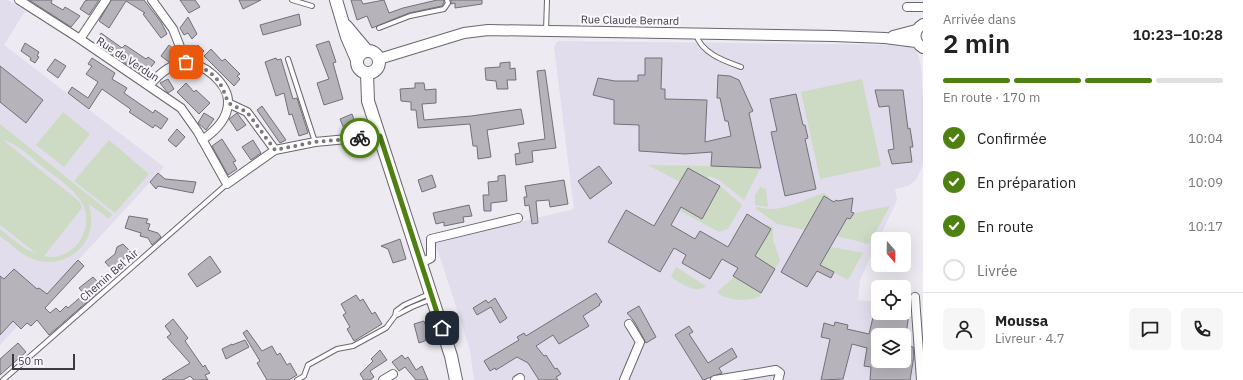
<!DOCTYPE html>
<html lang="fr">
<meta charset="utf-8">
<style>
body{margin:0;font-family:"IBM Plex Sans",sans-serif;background:#f6f6f6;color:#222;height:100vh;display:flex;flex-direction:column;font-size:15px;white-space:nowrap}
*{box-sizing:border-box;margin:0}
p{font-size:13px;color:#767676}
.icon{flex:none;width:22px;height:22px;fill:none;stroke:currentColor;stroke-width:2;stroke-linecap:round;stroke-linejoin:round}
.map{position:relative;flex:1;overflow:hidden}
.sheet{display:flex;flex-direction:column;background:#fff;width:320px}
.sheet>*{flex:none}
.needle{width:26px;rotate:160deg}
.controls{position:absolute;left:871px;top:232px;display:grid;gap:8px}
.controls a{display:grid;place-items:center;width:40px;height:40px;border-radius:6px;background:#fff;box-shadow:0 4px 16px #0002;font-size:20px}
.scale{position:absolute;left:12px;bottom:10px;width:63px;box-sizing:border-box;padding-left:4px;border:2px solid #3c3b3e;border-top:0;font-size:11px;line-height:14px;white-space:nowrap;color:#3c3b3e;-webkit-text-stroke:3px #faf7ff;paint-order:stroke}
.pin{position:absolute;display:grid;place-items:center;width:34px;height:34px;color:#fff;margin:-17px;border-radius:8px;box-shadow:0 2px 6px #0006}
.courier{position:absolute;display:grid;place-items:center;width:40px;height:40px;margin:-20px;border:3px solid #4e8012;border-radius:50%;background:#fff;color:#222;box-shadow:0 1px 5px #0007}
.headline em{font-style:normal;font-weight:600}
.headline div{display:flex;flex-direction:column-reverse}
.headline{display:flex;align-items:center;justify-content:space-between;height:68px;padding:0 20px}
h1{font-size:26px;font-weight:600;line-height:30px}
.bar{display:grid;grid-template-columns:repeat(4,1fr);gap:6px 4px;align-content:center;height:48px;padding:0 20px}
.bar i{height:5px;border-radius:3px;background:#e0e0e0}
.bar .selected{background:#4e8012}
.bar p{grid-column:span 4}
.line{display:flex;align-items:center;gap:10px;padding:0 20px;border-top:1px solid #e0e0e0}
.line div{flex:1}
.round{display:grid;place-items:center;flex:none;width:42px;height:42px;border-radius:6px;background:#f6f6f6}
ol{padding:0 20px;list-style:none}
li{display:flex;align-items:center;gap:12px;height:44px}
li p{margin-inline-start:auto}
li .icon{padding:4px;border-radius:50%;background:#4e8012;color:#fff;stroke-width:4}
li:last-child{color:#767676}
li i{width:22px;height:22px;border:2px solid #e0e0e0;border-radius:50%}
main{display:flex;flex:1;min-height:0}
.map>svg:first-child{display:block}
.built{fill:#e2ddec;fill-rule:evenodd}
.green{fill:#cddac4;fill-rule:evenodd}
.building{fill:#b6b3bb;stroke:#737077}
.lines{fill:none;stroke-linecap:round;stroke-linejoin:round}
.service-casing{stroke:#69666d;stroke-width:6}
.minor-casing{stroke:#69666d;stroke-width:10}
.tertiary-casing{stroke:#69666d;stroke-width:12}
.secondary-casing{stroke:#69666d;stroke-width:14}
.service{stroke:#fff;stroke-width:4}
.minor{stroke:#fff;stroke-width:8}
.tertiary{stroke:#fff;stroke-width:10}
.secondary{stroke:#fff;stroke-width:12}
.done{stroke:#7a787d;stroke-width:4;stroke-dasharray:0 7.2}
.route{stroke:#4e8012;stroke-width:5}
.labels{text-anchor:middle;stroke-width:4;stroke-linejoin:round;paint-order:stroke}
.street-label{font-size:11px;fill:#3c3b3e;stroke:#faf7ff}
</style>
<main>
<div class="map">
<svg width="923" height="380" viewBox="0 0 923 380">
<rect width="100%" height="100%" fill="#edeaf1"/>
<!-- built -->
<path class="built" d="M0 0H8L25 11 4 45 164 167 0 345Z
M558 41 907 45 917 51 921 66 923 97V165L916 180 908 186 895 189 897 200 860 280 858 300 878 302V313H904V304L912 305 923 319V380H474L470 351 464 331 435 242 574 209 554 47ZM878 335H904V361H878Z"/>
<!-- green -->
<path class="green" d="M862 79 881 166 820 179 801 92Z
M63 112 90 134 64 167 36 145Z
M0 124 112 214 109 219 89 204C90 211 92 218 91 225 88 251 61 268 36 260 22 256 11 244 0 236V229L24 248 37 254 0 225ZM3 140C18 144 31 157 43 167 63 183 93 199 85 229 83 236 80 242 75 247 66 255 55 259 44 256L82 208 80 202Z
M109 140 149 174 115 213 74 181Z
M648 165 761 167 744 200 719 180 709 176 707 179 688 168 680 182Z
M720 186 742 205 728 229 719 232 680 211 681 207 702 218Z
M760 187 766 189 768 207 755 205V195Z
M824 193 830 197 828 198 825 196 805 230 777 224 755 208 758 207C780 214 803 200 824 193Z
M890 206 869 244 837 236 847 218 850 219 854 213Z
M767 224 773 227V240L780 260 775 269 755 256 771 229 766 226Z
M831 247 863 253 848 280 820 265Z
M676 267 706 286C697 295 680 283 671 277Z
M734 277 761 293 760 296C751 302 725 301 717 292Z"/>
<!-- building -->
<path class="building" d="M29 0H52L51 3 63 10 65 7 80 16 71 27Z
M88 0H99L89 15 80 9 85 1Z
M111 0H144L161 22 167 34 161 38 143 14 145 13 126 1 109 28 99 21Z
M180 0H195L200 7 189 13Z
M239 0H261L243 9Z
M351 0H361L363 4 384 0 389 13 403 8 437 0H444V2L442 6 409 13 372 28 367 16 357 20Z
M451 0H482V4L455 8V3L451 4Z
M299 14 301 25 263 35 260 25Z
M188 17 197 34 192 39 188 33 184 35 180 28Z
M101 33 122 48 125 45 146 59 148 57 155 62 144 76 96 43Z
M329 41 336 62 333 63 343 99 324 105 317 83 329 79 316 45Z
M25 43 39 52 37 56 39 57 35 63 30 60 31 58 21 51Z
M169 45 176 51 169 62 161 56Z
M198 45 204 51 196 59 189 54Z
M211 49 222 61 225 59 240 74 237 76 240 79 234 86 204 56Z
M92 58 115 73 112 79 127 88 124 93 153 113 155 110 168 119 161 129 155 125 153 128 129 112 131 110 129 108 102 89 89 109 68 93 72 87 88 98 98 82 86 74 92 66 88 64Z
M276 58 277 60 281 59 293 99 297 98 308 133 299 136 292 114 289 115 284 93 276 96 265 62Z
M645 58H662L661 89H665V99L707 100 705 142 731 136 728 121H725L720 98H717L718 75 730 76 739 80 753 111 749 113 761 168 711 166 712 152 685 154 639 151V125L614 124V100L593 95 598 78 615 81H638V75H645Z
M55 59 66 66 58 78 47 70Z
M510 62V69L515 68 516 80H507L508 89H497L496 81 486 80 485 68 500 67V63Z
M0 66 43 100 26 123 0 102Z
M545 70 556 148 532 151 533 162 516 165 515 154 520 153 518 143 545 139 537 71Z
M168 79 174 89 168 93 160 83Z
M186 83 194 92 196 90 210 103 199 114 177 92Z
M415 83H424L425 90 436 89V103L422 104 424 120 471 116 521 109 524 124 487 130 491 157 478 159 477 146H473L470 124 418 128 416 110H411V102L401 101 400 89 415 88Z
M875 90H903L908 129 910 128 913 147H910L912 162 892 164 888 150 894 149 889 106 879 107Z
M796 94 803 125H805L808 138 805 139 816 189 785 196 771 132 777 131 770 99Z
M262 106 286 140 280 143 257 110Z
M204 113 214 119 206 130 198 123Z
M237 113 246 125 237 131 229 119Z
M352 114 355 122 351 123 353 128 345 131 340 119Z
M177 129 185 137 176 147 168 140Z
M222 139 236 161 233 162 237 169 228 175 212 146Z
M253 140 261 153 251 160 242 147Z
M599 166 612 183 590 199 578 181Z
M688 168 720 186 702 219 681 207 671 225 695 239 700 231 728 247 747 214 771 229 755 256 775 269 761 293 733 276 738 268 722 259 710 279 682 263 686 255 674 248 660 272 608 242 626 210 654 226Z
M158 173 165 179 196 182 193 193 158 186 156 189 150 182Z
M432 175 436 187 422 192 418 180Z
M505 175 507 201 491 203V211H484L483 195H489L488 182 498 181V176Z
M564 180 568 204 550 207 549 200 536 201 538 223 532 224 529 205 525 206 524 197H527L525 186Z
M824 196 834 202 836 200 838 201 853 198 851 212 854 213 850 219 847 218 820 265 834 272 831 278 817 271 807 287 781 272Z
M469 205 472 216 463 217 464 222 444 226V222L436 224 433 213Z
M129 216 148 219 146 223 150 224 148 230 158 233 161 237 152 245 148 238 140 236 141 233 125 228Z
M400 239 406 259 393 263 388 249 381 246Z
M123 244 131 252 112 270 105 262 115 254 117 247Z
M210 256 221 272 197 287 188 274Z
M78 260 84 266 45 308 50 313 56 308 60 312 66 306 68 308 84 294 79 288 93 277 103 288 49 335 37 320 31 326 27 323 21 329 13 321 0 335V276L4 279 14 269 37 289 39 288 47 294Z
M596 293 602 302 599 304 600 305 583 316 589 326 559 344 553 335 536 346 544 356 546 355 555 369 557 368 561 374 556 377 558 380H539L528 363 517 357 496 370 495 368 490 371 484 361 519 340 517 337 524 333 526 336Z
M356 295 360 301 363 299 372 314 375 312 382 324 354 341 347 329 350 327 343 315 346 313 341 304Z
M495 298 507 318 500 323 491 307 477 315 473 308 486 300 488 303Z
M639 306 656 337 646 343 634 321 627 313Z
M874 313H909L906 335H878V361H904V345L913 347 914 356 910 380H870L871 367 864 366 867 348 852 344 843 379 821 380 830 339 821 337 824 323 834 326 835 322 848 325 847 329 869 334Z
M173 319 188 338 185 341 203 367 205 365 207 369 210 373 205 375 208 380H194L190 376 183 380H162L190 363 167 337 171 334 165 326Z
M424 321 430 339 419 343 414 324Z
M689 326 693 332 689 334 708 363 732 348 737 357 719 368 722 373 703 380 675 335Z
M247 330 262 351 272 346 277 355 280 353 287 365 290 363 297 375 289 380H267L257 363 260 361 243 333Z
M245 340 249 347 226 359 222 349 232 344V345Z
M18 343 26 352 0 375V359Z
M380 350 387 360 370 371 374 377 370 380H364L360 374 373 361 371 359Z
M402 355 405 359 408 357 416 370 422 366 428 380H416L405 367 399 371 392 362Z"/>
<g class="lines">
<defs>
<path id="service" d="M292 0 312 6
M379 28 410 16 444 9 448 3 447 0
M546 31 547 0
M696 34C701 53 724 61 741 67
M288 59 315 142
M429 294 404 305 396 311 395 316 412 307 432 299
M3 380 227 184
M297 380 304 376 308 365 337 349 353 346 386 328 395 316"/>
<path id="minor" d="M19 0 80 39 181 108 198 132 227 184 275 150
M152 0 173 29 186 62
M907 7H923
M80 39 106 0
M149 86C158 75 170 64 184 63 203 61 230 85 228 104 227 120 214 132 202 140
M228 103 247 112 275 150 315 142 380 136
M421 263 431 258V239L518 218
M915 297 921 380
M383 380 393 374
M517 380 520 378
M624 380 640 342 629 324
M715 380 776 370 780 373 778 380"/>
<path id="tertiary" d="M923 24C913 30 913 42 923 48
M893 36 916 30
M379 59 464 33 488 30 834 36 885 38 916 42"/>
<path id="secondary" d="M336 0 347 37 357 60
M346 26 367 51
M357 62a11 11 0 1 1 22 0a11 11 0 1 1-22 0Z
M367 73 368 101 451 356 456 380"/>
</defs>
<!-- service casing -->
<use href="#service" class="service-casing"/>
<!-- minor casing -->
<use href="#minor" class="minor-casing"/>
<!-- tertiary casing -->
<use href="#tertiary" class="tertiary-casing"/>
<!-- secondary casing -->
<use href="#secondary" class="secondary-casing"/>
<!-- service -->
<use href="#service" class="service"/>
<!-- minor -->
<use href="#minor" class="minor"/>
<!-- tertiary -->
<use href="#tertiary" class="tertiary"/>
<!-- secondary -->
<use href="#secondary" class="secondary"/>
</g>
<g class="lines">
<!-- done -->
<path class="done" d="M186 62C212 70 220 77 228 103L247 112 275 150 315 142 360 138"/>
<!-- route -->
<path class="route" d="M360 138 380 136 442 328"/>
</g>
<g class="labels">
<!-- street labels -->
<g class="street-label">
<text transform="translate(630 20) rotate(1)" y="4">Rue Claude Bernard</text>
<text transform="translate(128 59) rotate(33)" y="4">Rue de Verdun</text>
<text transform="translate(109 275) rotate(-41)" y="4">Chemin Bel Air</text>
</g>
</g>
</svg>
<div class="controls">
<a><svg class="needle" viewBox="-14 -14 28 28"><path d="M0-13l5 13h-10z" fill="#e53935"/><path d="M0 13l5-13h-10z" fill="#767676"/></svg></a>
<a><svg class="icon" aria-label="locate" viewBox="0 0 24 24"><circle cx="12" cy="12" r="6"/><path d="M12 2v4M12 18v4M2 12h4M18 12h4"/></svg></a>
<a><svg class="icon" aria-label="layers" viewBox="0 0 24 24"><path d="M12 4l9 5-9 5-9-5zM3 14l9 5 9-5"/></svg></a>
</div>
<div class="scale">50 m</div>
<div class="pin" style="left:186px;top:62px;background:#ea580c"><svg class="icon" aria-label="bag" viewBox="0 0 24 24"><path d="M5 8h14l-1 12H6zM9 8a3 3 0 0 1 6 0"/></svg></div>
<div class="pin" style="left:442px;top:328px;background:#1f2937"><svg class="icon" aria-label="home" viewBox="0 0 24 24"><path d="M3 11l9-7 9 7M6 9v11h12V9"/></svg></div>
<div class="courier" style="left:360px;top:138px"><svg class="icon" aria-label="bike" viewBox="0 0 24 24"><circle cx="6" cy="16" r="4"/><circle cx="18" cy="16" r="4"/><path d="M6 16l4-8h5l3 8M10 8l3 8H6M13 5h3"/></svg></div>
</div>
<section class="sheet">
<div class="headline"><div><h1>2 min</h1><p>Arrivée dans</p></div><em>10:23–10:28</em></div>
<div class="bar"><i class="selected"></i><i class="selected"></i><i class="selected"></i><i></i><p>En route · 170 m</p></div>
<ol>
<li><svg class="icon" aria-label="check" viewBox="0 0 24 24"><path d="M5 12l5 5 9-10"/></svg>Confirmée<p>10:04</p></li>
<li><svg class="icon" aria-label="check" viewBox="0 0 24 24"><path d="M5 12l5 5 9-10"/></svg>En préparation<p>10:09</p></li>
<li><svg class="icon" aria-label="check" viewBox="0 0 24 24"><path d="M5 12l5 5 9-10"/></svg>En route<p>10:17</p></li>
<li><i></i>Livrée</li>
</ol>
<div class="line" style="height:72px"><a class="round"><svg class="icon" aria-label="person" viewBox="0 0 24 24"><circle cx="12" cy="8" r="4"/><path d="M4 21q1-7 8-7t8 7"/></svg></a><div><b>Moussa</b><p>Livreur · 4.7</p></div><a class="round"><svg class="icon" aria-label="chat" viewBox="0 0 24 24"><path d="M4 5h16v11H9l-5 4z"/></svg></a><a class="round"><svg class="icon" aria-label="phone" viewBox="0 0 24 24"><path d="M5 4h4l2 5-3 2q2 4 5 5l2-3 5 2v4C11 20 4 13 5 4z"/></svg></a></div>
</section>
</main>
